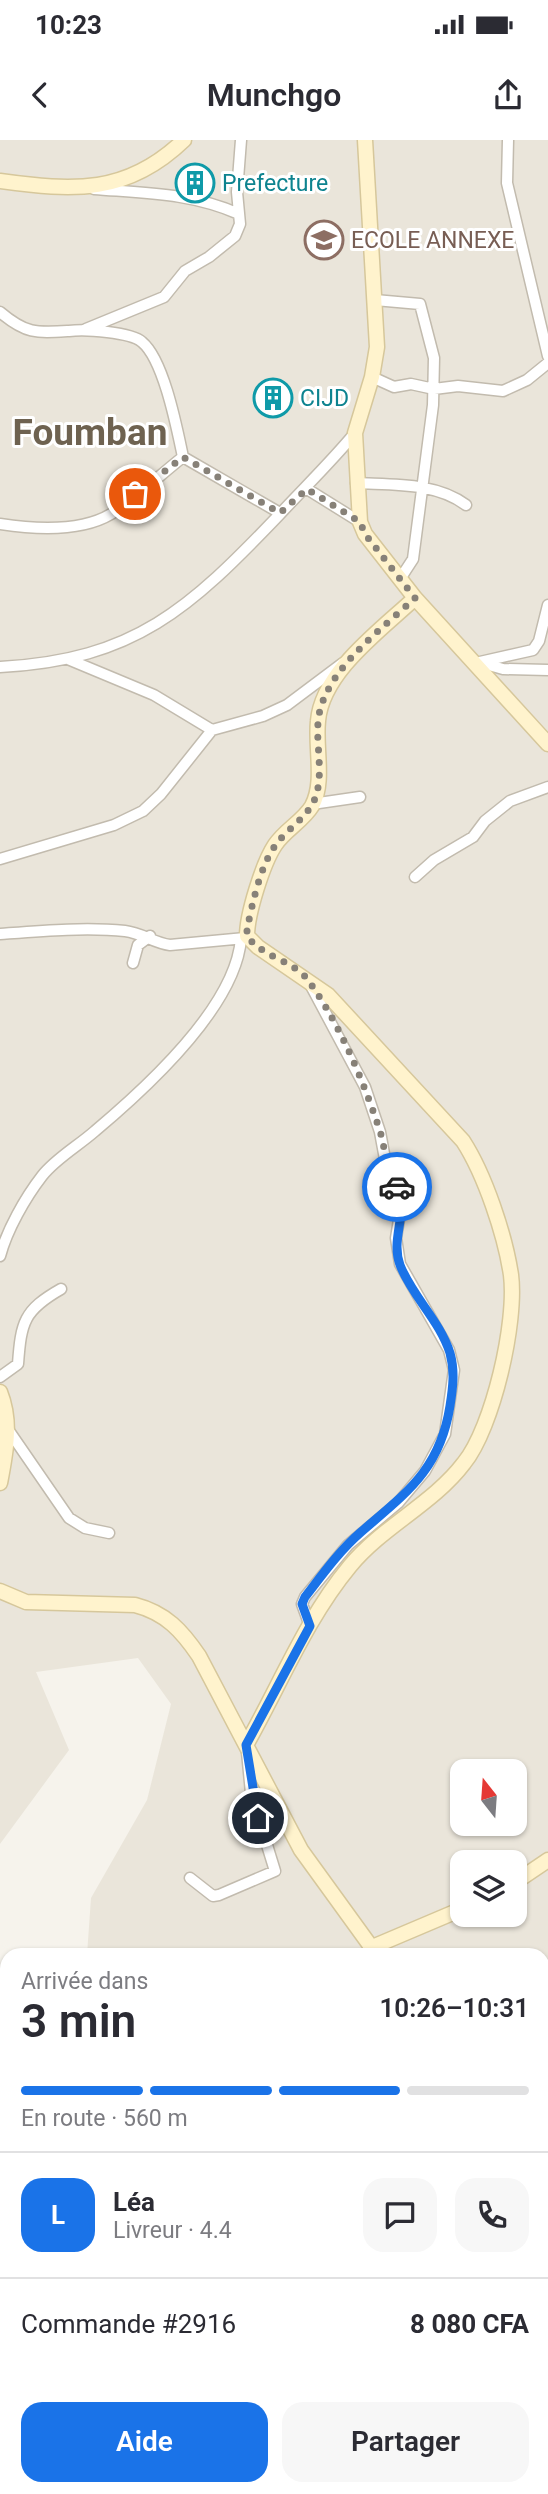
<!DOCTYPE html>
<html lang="fr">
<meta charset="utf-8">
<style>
body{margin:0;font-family:Roboto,sans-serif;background:#f7f7f7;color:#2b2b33;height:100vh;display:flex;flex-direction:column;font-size:26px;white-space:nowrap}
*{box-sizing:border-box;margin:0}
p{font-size:23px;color:#7c7c81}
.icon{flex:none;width:38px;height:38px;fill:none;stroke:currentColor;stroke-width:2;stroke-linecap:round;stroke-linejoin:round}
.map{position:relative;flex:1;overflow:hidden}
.sheet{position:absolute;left:0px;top:1808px;width:550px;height:548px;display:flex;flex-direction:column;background:#fff;border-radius:21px 21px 0 0;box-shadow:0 2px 5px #0004}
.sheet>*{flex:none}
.needle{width:46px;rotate:343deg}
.tools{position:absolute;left:450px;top:1619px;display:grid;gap:14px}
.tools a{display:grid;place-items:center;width:77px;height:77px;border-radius:14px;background:#fff;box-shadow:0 2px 5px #0004;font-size:35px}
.pin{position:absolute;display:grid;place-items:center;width:60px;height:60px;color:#fff;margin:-30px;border:4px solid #fff;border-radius:50%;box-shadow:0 2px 7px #0007}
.courier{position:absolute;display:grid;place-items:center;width:70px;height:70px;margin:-35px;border:5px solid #1a73e8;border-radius:50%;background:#fff;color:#222;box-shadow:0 2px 9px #0007}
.head em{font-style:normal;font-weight:600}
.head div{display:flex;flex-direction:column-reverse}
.head{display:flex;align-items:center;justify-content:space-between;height:119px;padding:0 21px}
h1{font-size:46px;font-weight:600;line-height:52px}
.bar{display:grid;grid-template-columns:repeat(4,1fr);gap:10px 7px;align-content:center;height:84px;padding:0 21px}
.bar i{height:9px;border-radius:5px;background:#e1e1e2}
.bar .on{background:#1a73e8}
.bar p{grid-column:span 4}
.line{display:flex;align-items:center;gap:18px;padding:0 21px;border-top:2px solid #e1e1e2}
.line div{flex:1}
.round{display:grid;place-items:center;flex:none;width:74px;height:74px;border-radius:21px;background:#f7f7f7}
.cta{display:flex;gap:14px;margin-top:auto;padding:14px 21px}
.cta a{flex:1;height:80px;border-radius:21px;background:#1a73e8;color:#fff;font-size:28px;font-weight:600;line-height:80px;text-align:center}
.cta a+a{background:#f7f7f7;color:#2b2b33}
.status{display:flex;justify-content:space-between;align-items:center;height:49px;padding:0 35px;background:#fff;direction:ltr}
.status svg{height:19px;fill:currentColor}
header{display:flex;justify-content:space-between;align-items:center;height:91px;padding:0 21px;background:#fff;font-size:32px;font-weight:600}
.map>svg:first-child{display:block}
.residential{fill:#eae5da;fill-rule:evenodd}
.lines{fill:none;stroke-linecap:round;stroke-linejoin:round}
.street-casing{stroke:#c2bbae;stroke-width:13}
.secondary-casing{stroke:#d6c79b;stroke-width:17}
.street{stroke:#fff;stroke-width:10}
.secondary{stroke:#fff3cd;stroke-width:14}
.done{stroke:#878178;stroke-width:7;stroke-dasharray:0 12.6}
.route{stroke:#1a73e8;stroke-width:9}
.labels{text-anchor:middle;stroke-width:6;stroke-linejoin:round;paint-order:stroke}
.culture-label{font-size:23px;fill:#0d838f;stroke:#fff;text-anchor:start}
.education-label{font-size:23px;fill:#785e54;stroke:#fff;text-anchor:start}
.town-label{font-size:37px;font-weight:bold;fill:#6e6250;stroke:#fff}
</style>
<div class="status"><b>10:23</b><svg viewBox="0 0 49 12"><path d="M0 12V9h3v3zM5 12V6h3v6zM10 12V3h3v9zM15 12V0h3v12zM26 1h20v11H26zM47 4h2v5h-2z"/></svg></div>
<header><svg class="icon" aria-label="back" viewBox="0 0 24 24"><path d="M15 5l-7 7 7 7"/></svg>Munchgo<svg class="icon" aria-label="share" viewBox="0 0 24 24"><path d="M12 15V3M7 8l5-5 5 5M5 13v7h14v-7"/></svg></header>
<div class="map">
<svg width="548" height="2354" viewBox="0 0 548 2354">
<rect width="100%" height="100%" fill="#f6f3ec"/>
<!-- residential -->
<path class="residential" d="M0 0H548V2336L543 2338 542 1815H87L91 1758 147 1660 171 1564 138 1518 36 1532 69 1610 0 1704ZM462 1631H514V1684H462ZM462 1722H514V1774H462Z
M0 2158 7 2171V2348L37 2349 36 2354H0Z
M136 2348 512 2349 495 2354H134Z"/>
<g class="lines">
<defs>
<path id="street" d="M508 0 507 43 548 216
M94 49C145 53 192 53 239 74
M375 160 420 164 434 218 433 265 413 419 400 439
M0 172C26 194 36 193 69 191 85 189 131 192 142 202 164 220 177 289 183 317L280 373
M86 189 164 157 185 131 209 117 235 96 240 84 237 52 241 0
M372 237 394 247 411 244 434 249 458 246 503 251 527 240 548 223
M356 343C391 345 436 342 466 365
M307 349 360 382
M0 384C33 389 81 392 111 374 136 358 160 335 183 317
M70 520 154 555 212 590
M480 522 533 510 539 501 548 465
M482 523 503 529 548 530
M0 527C135 520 190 468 279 375 305 347 331 322 355 293
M312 664 360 657
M0 719 114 685 143 671 161 654 212 590 263 576 287 565 343 523
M415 737 434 720 473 697 485 681 510 661 548 647
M0 794C40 791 85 787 125 791 142 793 154 803 170 805L245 798
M133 823 138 805 150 796
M310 844 365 947 380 992 387 1030 402 1061 396 1098 400 1124 449 1210 454 1230 445 1294 425 1331 398 1363 348 1405 305 1457 302 1464 310 1486
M0 1116C7 1090 25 1058 42 1036 55 1019 78 1006 95 991 145 949 235 868 241 799
M0 1237 18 1224C21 1182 24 1170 61 1149
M7 1288 69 1378 85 1388 109 1393
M190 1738 213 1756 219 1755 275 1731 251 1653 247 1612
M542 1863 548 1860
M160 2354 162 2348"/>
<path id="secondary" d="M365 0 377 207 372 237 355 293 360 382 365 394 415 458 548 604
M0 41C73 51 127 55 184 0
M0 1252C12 1282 6 1312 0 1343
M0 1451 26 1462 135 1465C166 1473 182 1491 199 1516L301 1710 377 1815
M246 1605C280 1545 306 1479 350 1426 383 1386 433 1364 464 1323 493 1287 517 1182 511 1135 505 1095 485 1035 463 1001L328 855 258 807 247 796C247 774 263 723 275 705 285 690 303 681 312 666 325 642 315 608 318 581 322 532 381 490 415 458
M514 1743 548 1720
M370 1808 462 1769
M542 1985 548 1987"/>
</defs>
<!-- street casing -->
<use href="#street" class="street-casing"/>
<!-- secondary casing -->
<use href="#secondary" class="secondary-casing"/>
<!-- street -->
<use href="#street" class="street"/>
<!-- secondary -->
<use href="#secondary" class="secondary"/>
</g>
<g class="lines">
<!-- done -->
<path class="done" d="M135 354 183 317 280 373 307 349 360 382 365 394 415 458C381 490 321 533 318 583 316 608 325 639 313 663 305 678 288 689 277 703 260 725 253 762 247 789V796C262 817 294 821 308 840 340 884 363 940 380 991 386 1011 385 1029 397 1047"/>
<!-- route -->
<path class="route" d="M258 1678 246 1605 310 1486 302 1464 305 1457C322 1435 339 1411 361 1392 406 1353 440 1330 450 1266 453 1247 455 1231 450 1213 440 1181 412 1156 400 1125 390 1098 409 1074 397 1047"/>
</g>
<!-- icons -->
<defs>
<symbol id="building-ring" viewBox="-11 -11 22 22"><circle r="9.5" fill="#fff" stroke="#0f9aa8" stroke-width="1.5"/><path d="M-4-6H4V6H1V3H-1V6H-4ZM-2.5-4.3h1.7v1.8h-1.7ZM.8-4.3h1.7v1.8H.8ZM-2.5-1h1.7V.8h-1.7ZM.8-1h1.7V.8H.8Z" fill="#0f9aa8"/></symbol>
<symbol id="school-ring" viewBox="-11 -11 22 22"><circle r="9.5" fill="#fff" stroke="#8d6e63" stroke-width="1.5"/><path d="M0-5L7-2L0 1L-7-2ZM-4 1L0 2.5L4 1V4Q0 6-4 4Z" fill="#8d6e63"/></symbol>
</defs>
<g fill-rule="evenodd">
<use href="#building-ring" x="173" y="21" width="44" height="44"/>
<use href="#school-ring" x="302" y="78" width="44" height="44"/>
<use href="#building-ring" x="251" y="236" width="44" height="44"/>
</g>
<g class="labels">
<!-- culture labels -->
<g class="culture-label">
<text x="222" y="51">Prefecture</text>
<text x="300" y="266">CIJD</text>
</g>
<!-- education labels -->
<g class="education-label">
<text x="351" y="108">ECOLE ANNEXE</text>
</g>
<!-- town labels -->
<g class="town-label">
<text x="90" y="305">Foumban</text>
</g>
</g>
</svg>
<div class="tools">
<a><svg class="needle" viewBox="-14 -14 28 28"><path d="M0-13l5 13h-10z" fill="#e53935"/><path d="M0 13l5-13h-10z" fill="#7c7c81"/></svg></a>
<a><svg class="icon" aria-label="layers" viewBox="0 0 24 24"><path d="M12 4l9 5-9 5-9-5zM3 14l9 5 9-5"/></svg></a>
</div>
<div class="pin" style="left:135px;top:354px;background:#ea580c"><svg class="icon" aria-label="bag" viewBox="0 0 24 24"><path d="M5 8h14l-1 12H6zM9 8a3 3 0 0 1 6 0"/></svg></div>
<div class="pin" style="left:258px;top:1678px;background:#1f2937"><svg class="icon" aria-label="home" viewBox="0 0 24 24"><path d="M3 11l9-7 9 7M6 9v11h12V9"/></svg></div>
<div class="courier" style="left:397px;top:1047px"><svg class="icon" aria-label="car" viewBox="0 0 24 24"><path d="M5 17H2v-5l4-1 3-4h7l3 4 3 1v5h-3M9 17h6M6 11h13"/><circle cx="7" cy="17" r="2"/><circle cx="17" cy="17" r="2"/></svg></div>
<section class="sheet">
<div class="head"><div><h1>3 min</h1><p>Arrivée dans</p></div><em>10:26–10:31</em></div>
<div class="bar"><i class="on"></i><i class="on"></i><i class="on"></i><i></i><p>En route · 560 m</p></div>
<div class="line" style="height:126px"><b class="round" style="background:#1a73e8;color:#fff">L</b><div><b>Léa</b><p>Livreur · 4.4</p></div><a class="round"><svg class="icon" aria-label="chat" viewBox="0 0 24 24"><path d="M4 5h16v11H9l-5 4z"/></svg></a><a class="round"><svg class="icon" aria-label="phone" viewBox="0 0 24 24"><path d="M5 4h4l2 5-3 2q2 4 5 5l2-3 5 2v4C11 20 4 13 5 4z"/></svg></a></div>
<div class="line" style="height:91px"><div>Commande #2916</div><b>8 080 CFA</b></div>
<div class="cta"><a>Aide</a><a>Partager</a></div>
</section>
</div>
